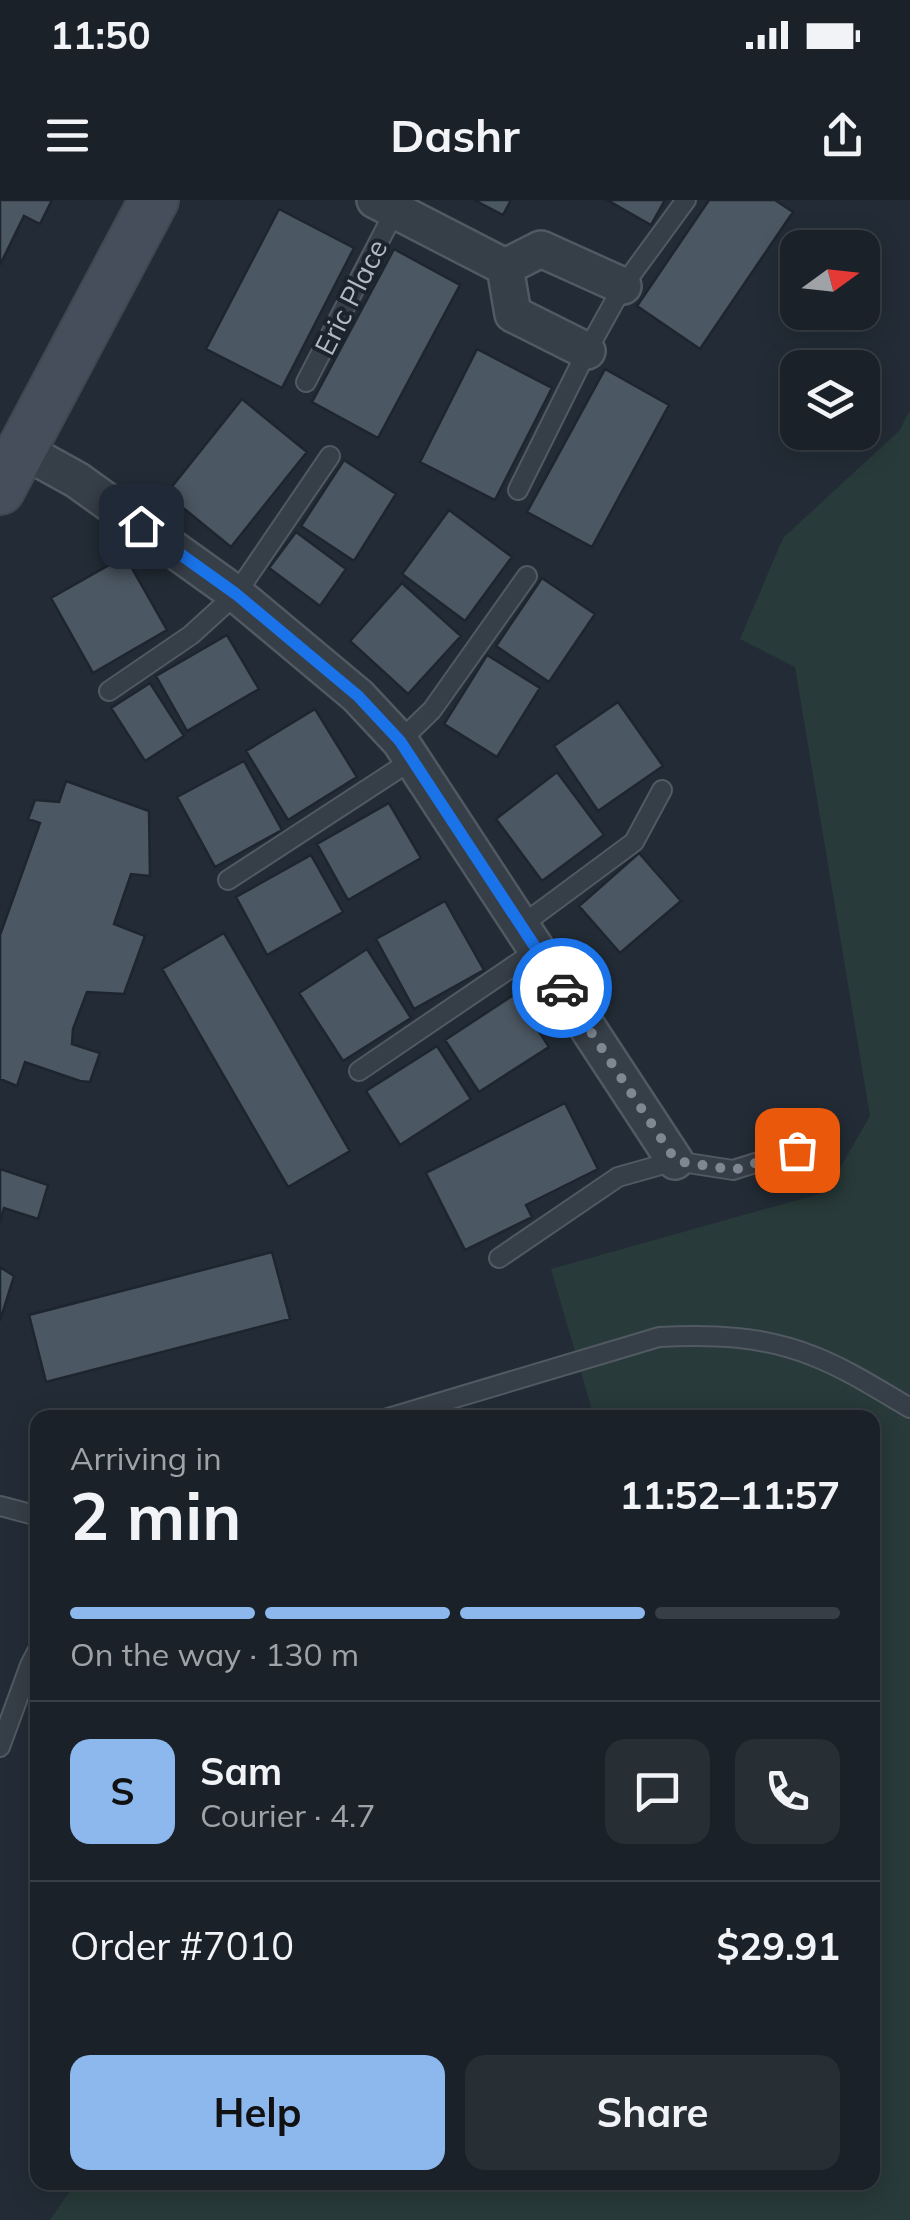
<!DOCTYPE html>
<meta charset="utf-8">
<style>
body{margin:0;font-family:Mulish,sans-serif;background:#272e34;color:#f1f3f6;height:100vh;display:flex;flex-direction:column;font-size:38px;white-space:nowrap}
*{box-sizing:border-box;margin:0}
p{font-size:32px;color:#9fa3a8}
.icon{flex:none;width:55px;height:55px;fill:none;stroke:currentColor;stroke-width:2;stroke-linecap:round;stroke-linejoin:round}
.map{position:relative;flex:1;overflow:hidden}
.side{position:absolute;left:30px;top:1210px;width:850px;height:780px;display:flex;flex-direction:column;background:#1a2128;border-radius:20px;box-shadow:0 5px 25px #0003,0 0 0 2px #383e45}
.side>*{flex:none}
.needle{width:65px;rotate:75deg}
.controls{position:absolute;left:780px;top:30px;display:grid;gap:20px}
.controls a{display:grid;place-items:center;width:100px;height:100px;border-radius:20px;background:#1a2128;box-shadow:0 5px 25px #0003,0 0 0 2px #383e45;font-size:50px}
.pin{position:absolute;display:grid;place-items:center;width:85px;height:85px;color:#fff;margin:-42px;border-radius:20px;box-shadow:0 5px 15px #0006}
.courier{position:absolute;display:grid;place-items:center;width:100px;height:100px;margin:-50px;border:8px solid #1a73e8;border-radius:50%;background:#fff;color:#222;box-shadow:0 2px 12px #0007}
.headline em{font-style:normal;font-weight:700}
.headline div{display:flex;flex-direction:column-reverse}
.headline{display:flex;align-items:center;justify-content:space-between;height:170px;padding:0 40px}
h1{font-size:65px;font-weight:700;line-height:75px}
.bar{display:grid;grid-template-columns:repeat(4,1fr);gap:15px 10px;align-content:center;height:120px;padding:0 40px}
.bar i{height:12px;border-radius:8px;background:#383e45}
.bar .current{background:#8cb8ed}
.bar p{grid-column:span 4}
.line{display:flex;align-items:center;gap:25px;padding:0 40px;border-top:2px solid #383e45}
.line div{flex:1}
.round{display:grid;place-items:center;flex:none;width:105px;height:105px;border-radius:20px;background:#272e34}
.cta{display:flex;gap:20px;margin-top:auto;padding:20px 40px}
.cta a{flex:1;height:115px;border-radius:20px;background:#8cb8ed;color:#111;font-size:40px;font-weight:700;line-height:115px;text-align:center}
.cta a+a{background:#272e34;color:#f1f3f6}
.status{display:flex;justify-content:space-between;align-items:center;height:70px;padding:0 50px;background:#1a2128;direction:ltr}
.status svg{height:28px;fill:currentColor}
header{display:flex;justify-content:space-between;align-items:center;height:130px;padding:0 40px;background:#1a2128;font-size:45px;font-weight:700}
.map>svg:first-child{display:block}
.green{fill:#283a39}
.building{fill:#4b5762;stroke:#1e252e;stroke-width:2.5}
.lines{fill:none;stroke-linecap:round;stroke-linejoin:round}
.service-casing{stroke:#515962;stroke-width:22}
.minor-casing{stroke:#515962;stroke-width:40}
.secondary-casing{stroke:#3f4750;stroke-width:52}
.service{stroke:#363e47;stroke-width:18}
.minor{stroke:#363e47;stroke-width:35}
.secondary{stroke:#454e5a;stroke-width:48}
.done{stroke:#7f8892;stroke-width:10;stroke-dasharray:0 18}
.route{stroke:#1a73e8;stroke-width:12}
.labels{text-anchor:middle;stroke-width:8;stroke-linejoin:round;paint-order:stroke}
.street-label{font-size:28px;fill:#b1b9c3;stroke:#1c232c}
</style>
<div class="status"><b>11:50</b><svg viewBox="0 0 49 12"><path d="M0 12V9h3v3zM5 12V6h3v6zM10 12V3h3v9zM15 12V0h3v12zM26 1h20v11H26zM47 4h2v5h-2z"/></svg></div>
<header><svg class="icon" aria-label="menu" viewBox="0 0 24 24"><path d="M4 6h16M4 12h16M4 18h16"/></svg>Dashr<svg class="icon" aria-label="share" viewBox="0 0 24 24"><path d="M12 15V3M7 8l5-5 5 5M5 13v7h14v-7"/></svg></header>
<div class="map">
<svg width="910" height="2020" viewBox="0 0 910 2020">
<rect width="100%" height="100%" fill="#232c36"/>
<!-- green -->
<path class="green" d="M910 210V2020H50L76 1982H872V1218L594 1217 551 1069 826 992 870 916 795 467 740 439 783 338 899 231Z"/>
<!-- building -->
<path class="building" d="M0 0H52L40 24 24 16 0 65Z
M474 0H511L503 15Z
M607 0H665L651 25Z
M709 0H775L793 12 700 149 637 106Z
M279 9 354 48 282 188 206 149Z
M394 49 460 85 378 238 312 202Z
M477 149 552 188 495 300 420 262Z
M605 169 669 205 592 347 527 312Z
M242 199 307 252 231 347 166 294Z
M344 260 396 294 354 361 301 326Z
M449 310 512 357 465 421 402 374Z
M296 332 346 369 320 406 269 368Z
M125 356 167 430 93 473 51 398Z
M542 378 595 414 549 482 496 446Z
M402 383 461 436 408 494 350 441Z
M227 435 259 489 187 531 156 476Z
M487 455 540 488 497 557 444 524Z
M150 483 184 536 145 561 111 508Z
M618 502 663 566 598 611 554 546Z
M315 509 357 577 288 620 246 551Z
M244 561 282 630 215 667 177 597Z
M557 572 604 635 542 681 496 619Z
M66 581 149 611 150 676 131 674 114 724 145 736 124 794 87 792 73 829 72 844 100 853 90 882 80 881 25 862 17 886 0 879V735L40 623 28 619 35 600 59 602Z
M389 603 421 658 348 700 317 644Z
M639 653 681 701 620 753 579 706Z
M311 655 343 712 267 755 236 697Z
M445 701 484 770 414 809 376 739Z
M224 733 350 951 288 987 162 769Z
M367 749 411 818 343 861 299 793Z
M515 794 549 847 479 892 445 840Z
M437 846 471 899 400 945 366 891Z
M565 903 598 969 526 1005 532 1017 465 1050 426 973Z
M0 969 48 985 38 1019 4 1008 0 1022Z
M272 1052 290 1119 46 1182 29 1115Z
M0 1067 14 1076 0 1121Z"/>
<g class="lines">
<defs>
<path id="service" d="M306 182 398 5
M518 290 587 151 623 86 686 0
M109 491 191 435 236 394 330 256
M400 541 432 510 527 376
M228 680 412 560
M522 725 634 642 662 590
M359 871 537 750
M499 1058 618 977 675 961 733 970 797 950
M388 1218 659 1137C711 1134 764 1136 813 1156 847 1169 879 1190 910 1208
M0 1306 38 1316
M0 1547 30 1465 38 1450"/>
<path id="minor" d="M375 0 505 67
M505 67 541 49 623 86
M505 67 513 114 587 151
M21 249 77 280 236 394 358 496 400 541 675 961"/>
<path id="secondary" d="M0 290 154 0"/>
</defs>
<!-- service casing -->
<use href="#service" class="service-casing"/>
<!-- minor casing -->
<use href="#minor" class="minor-casing"/>
<!-- secondary casing -->
<use href="#secondary" class="secondary-casing"/>
<!-- service -->
<use href="#service" class="service"/>
<!-- minor -->
<use href="#minor" class="minor"/>
<!-- secondary -->
<use href="#secondary" class="secondary"/>
</g>
<g class="lines">
<!-- done -->
<path class="done" d="M562 788 676 961 734 970 797 950"/>
<!-- route -->
<path class="route" d="M141 326 236 394 358 496 400 541 562 788"/>
</g>
<g class="labels">
<!-- street labels -->
<g class="street-label">
<text transform="translate(351 97) rotate(-63)" y="10">Eric Place</text>
</g>
</g>
</svg>
<div class="controls">
<a><svg class="needle" viewBox="-14 -14 28 28"><path d="M0-13l5 13h-10z" fill="#e53935"/><path d="M0 13l5-13h-10z" fill="#9fa3a8"/></svg></a>
<a><svg class="icon" aria-label="layers" viewBox="0 0 24 24"><path d="M12 4l9 5-9 5-9-5zM3 14l9 5 9-5"/></svg></a>
</div>
<div class="pin" style="left:797px;top:950px;background:#ea580c"><svg class="icon" aria-label="bag" viewBox="0 0 24 24"><path d="M5 8h14l-1 12H6zM9 8a3 3 0 0 1 6 0"/></svg></div>
<div class="pin" style="left:141px;top:326px;background:#1f2937"><svg class="icon" aria-label="home" viewBox="0 0 24 24"><path d="M3 11l9-7 9 7M6 9v11h12V9"/></svg></div>
<div class="courier" style="left:562px;top:788px"><svg class="icon" aria-label="car" viewBox="0 0 24 24"><path d="M5 17H2v-5l4-1 3-4h7l3 4 3 1v5h-3M9 17h6M6 11h13"/><circle cx="7" cy="17" r="2"/><circle cx="17" cy="17" r="2"/></svg></div>
<section class="side">
<div class="headline"><div><h1>2 min</h1><p>Arriving in</p></div><em>11:52–11:57</em></div>
<div class="bar"><i class="current"></i><i class="current"></i><i class="current"></i><i></i><p>On the way · 130 m</p></div>
<div class="line" style="height:180px"><b class="round" style="background:#8cb8ed;color:#111">S</b><div><b>Sam</b><p>Courier · 4.7</p></div><a class="round"><svg class="icon" aria-label="chat" viewBox="0 0 24 24"><path d="M4 5h16v11H9l-5 4z"/></svg></a><a class="round"><svg class="icon" aria-label="phone" viewBox="0 0 24 24"><path d="M5 4h4l2 5-3 2q2 4 5 5l2-3 5 2v4C11 20 4 13 5 4z"/></svg></a></div>
<div class="line" style="height:130px"><div>Order #7010</div><b>$29.91</b></div>
<div class="cta"><a>Help</a><a>Share</a></div>
</section>
</div>
